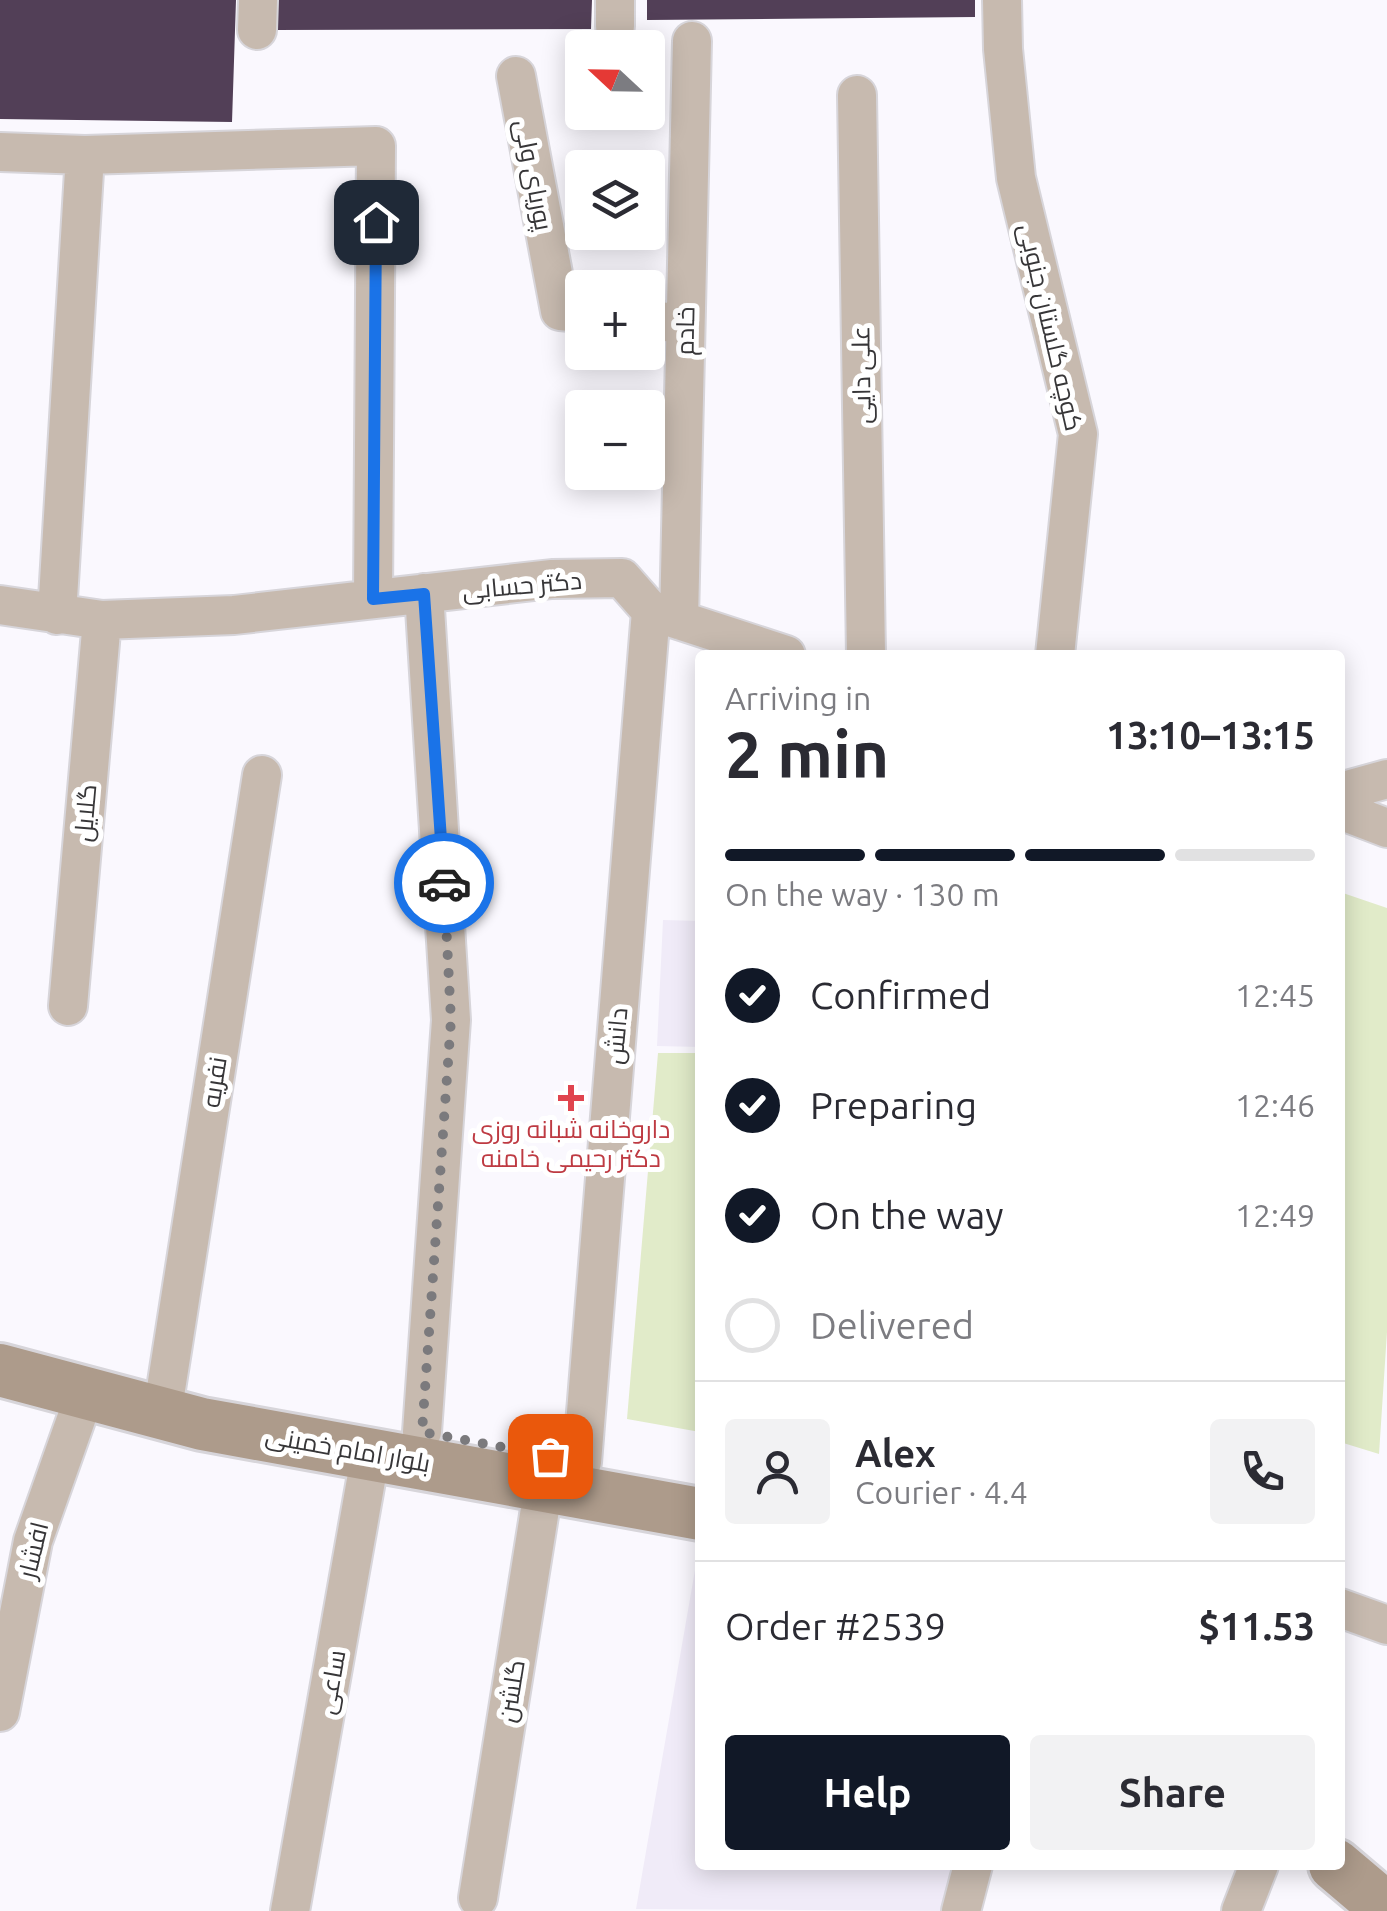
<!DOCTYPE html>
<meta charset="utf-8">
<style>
body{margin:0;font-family:Ubuntu,Cairo,sans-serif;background:#f2f2f3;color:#2b2b33;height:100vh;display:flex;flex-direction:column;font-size:38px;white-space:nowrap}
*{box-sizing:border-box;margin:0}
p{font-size:32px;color:#7c7c81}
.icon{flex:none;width:55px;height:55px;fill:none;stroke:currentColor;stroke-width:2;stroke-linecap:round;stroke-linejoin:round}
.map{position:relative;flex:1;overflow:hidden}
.sheet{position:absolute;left:695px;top:650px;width:650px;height:1220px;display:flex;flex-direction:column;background:#fff;border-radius:10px;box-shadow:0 5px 25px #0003}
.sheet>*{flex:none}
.needle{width:65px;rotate:292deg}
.buttons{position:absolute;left:565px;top:30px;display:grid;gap:20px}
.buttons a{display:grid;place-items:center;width:100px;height:100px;border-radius:10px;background:#fff;box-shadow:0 5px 25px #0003;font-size:50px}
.pin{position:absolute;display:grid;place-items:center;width:85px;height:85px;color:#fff;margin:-42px;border-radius:20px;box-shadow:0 5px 15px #0006}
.courier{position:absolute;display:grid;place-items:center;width:100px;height:100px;margin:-50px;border:8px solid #1a73e8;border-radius:50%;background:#fff;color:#222;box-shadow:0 2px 12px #0007}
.head em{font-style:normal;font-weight:700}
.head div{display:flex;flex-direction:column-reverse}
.head{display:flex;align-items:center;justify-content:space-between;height:170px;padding:0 30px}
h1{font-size:65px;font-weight:700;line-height:75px}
.bar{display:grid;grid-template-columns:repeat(4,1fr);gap:15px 10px;align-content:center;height:120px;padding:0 30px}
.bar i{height:12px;border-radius:8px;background:#e1e1e2}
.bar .active{background:#111827}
.bar p{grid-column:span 4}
.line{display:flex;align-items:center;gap:25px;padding:0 30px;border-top:2px solid #e1e1e2}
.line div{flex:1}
.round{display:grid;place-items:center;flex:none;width:105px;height:105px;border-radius:10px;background:#f2f2f3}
ol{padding:0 30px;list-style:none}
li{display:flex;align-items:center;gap:30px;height:110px}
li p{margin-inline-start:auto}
li .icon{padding:10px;border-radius:50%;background:#111827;color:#fff;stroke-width:4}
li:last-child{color:#7c7c81}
li i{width:55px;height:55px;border:5px solid #e1e1e2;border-radius:50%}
.primary-button{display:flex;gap:20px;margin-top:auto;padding:20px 30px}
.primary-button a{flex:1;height:115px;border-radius:10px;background:#111827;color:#fff;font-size:40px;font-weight:700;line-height:115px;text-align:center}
.primary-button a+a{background:#f2f2f3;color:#2b2b33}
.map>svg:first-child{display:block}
.built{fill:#f0ebf8}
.green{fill:#e1ebc9}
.building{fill:#523f57}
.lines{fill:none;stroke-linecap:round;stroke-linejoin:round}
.street-casing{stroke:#d7d5da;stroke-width:42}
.secondary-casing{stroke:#d7d5da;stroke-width:58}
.street{stroke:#c7baaf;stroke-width:38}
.secondary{stroke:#ad9b8b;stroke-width:52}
.done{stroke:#7b7a7d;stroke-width:10;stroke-dasharray:0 18}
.route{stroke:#1a73e8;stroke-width:12}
.health-dot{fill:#e0444e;stroke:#fff;stroke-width:4}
.labels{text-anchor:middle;stroke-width:10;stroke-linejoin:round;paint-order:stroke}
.street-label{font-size:25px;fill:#373638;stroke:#fff}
.health-label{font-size:25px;fill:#be3a42;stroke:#fff}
</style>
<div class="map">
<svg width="1387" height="1911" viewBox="0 0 1387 1911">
<rect width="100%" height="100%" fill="#faf8fe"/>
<!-- built -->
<path class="built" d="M663 920 700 921V1047L657 1046Z
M699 1547 700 1865H956L945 1911 636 1909Z"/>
<!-- green -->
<path class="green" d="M1340 892 1387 908V1332L1379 1454 1340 1442Z
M658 1053H700V1432L627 1419Z"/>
<!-- building -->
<path class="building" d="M0 0H236L232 122 0 119Z
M276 0H592L591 29 275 30Z
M647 0H975V17L647 20Z"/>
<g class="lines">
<defs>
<path id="street" d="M1002 0 1003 49 1016 178 1078 434 1055 655
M615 26V0
M257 30 258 0
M516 76 560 311 582 313
M857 95 866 655
M0 152 85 155 376 146 373 599
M648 320 685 324
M0 605 102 620 234 615 552 579 622 578 651 611 786 655
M57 615 85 155
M679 620 692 41
M1340 792 1387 779
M1340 810 1387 828
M68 1006 102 620
M166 1389 262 775
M422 1432 451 1020 424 593
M582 1462 651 611
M1340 1608 1387 1625
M0 1712 33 1541 85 1394
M478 1898 544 1484
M290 1911 371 1452
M961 1911 973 1865
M1241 1911 1259 1865"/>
<path id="secondary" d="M0 1370 202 1424 700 1514
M1335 1865 1387 1909"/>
</defs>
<!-- street casing -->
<use href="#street" class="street-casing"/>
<!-- secondary casing -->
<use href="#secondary" class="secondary-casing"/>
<!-- street -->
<use href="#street" class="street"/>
<!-- secondary -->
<use href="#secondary" class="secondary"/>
</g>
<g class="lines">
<!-- done -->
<path class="done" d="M444 883 451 1020 422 1432 550 1456"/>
<!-- route -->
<path class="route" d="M376 222 373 599 424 594 444 883"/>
</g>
<!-- markers -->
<path class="health-dot" d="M566 1083h10v10h10v10h-10v10h-10v-10h-10v-10h10z"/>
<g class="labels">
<!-- street labels -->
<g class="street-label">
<text transform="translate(534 175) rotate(79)" y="9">پوریای ولی</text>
<text transform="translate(1051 327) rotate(77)" y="9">کوچه گلستان جنوبی</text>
<text transform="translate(685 331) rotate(-89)" y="9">خادم</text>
<text transform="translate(861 375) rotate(-91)" y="9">علی دایی</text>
<text transform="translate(522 585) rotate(-5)" y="9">دکتر حسابی</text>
<text transform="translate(85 813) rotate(-85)" y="9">گلایل</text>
<text transform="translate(616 1036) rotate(-85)" y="9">دانش</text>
<text transform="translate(214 1082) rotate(-81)" y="9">نفریه</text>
<text transform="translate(348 1449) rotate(10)" y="9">بلوار امام خمینی</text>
<text transform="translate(33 1550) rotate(-76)" y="9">افشار</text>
<text transform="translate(331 1682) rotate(-80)" y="9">ساعی</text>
<text transform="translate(511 1691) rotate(-81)" y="9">گلشن</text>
</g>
<!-- health labels -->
<g class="health-label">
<text x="571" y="1138">داروخانه شبانه روزی<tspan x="571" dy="29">دکتر رحیمی خامنه</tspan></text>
</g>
</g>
</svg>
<div class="buttons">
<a><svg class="needle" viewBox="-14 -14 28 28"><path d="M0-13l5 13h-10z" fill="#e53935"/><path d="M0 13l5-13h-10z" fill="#7c7c81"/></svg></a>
<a><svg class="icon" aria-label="layers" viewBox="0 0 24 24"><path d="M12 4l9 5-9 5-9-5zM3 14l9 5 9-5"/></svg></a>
<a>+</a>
<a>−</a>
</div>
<div class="pin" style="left:550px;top:1456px;background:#ea580c"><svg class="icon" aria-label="bag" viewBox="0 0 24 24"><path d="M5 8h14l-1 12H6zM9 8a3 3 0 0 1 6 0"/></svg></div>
<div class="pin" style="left:376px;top:222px;background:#1f2937"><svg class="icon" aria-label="home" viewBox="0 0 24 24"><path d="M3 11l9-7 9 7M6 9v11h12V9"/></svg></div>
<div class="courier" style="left:444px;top:883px"><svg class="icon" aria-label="car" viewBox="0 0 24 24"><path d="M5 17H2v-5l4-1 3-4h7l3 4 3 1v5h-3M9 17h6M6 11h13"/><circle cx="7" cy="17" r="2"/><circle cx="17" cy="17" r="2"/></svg></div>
<section class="sheet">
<div class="head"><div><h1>2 min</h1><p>Arriving in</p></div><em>13:10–13:15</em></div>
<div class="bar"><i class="active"></i><i class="active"></i><i class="active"></i><i></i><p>On the way · 130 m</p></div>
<ol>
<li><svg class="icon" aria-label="check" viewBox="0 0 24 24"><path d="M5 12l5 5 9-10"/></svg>Confirmed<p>12:45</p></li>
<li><svg class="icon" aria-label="check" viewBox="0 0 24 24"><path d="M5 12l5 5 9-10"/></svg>Preparing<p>12:46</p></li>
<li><svg class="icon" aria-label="check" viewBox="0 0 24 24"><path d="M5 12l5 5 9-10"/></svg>On the way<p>12:49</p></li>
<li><i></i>Delivered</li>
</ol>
<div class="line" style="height:180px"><a class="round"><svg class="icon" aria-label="person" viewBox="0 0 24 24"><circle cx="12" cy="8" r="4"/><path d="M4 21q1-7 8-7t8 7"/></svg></a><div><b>Alex</b><p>Courier · 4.4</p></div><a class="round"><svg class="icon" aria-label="phone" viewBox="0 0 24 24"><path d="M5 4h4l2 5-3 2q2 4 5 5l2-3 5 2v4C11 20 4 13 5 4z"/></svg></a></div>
<div class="line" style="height:130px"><div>Order #2539</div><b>$11.53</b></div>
<div class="primary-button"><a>Help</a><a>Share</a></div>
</section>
</div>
